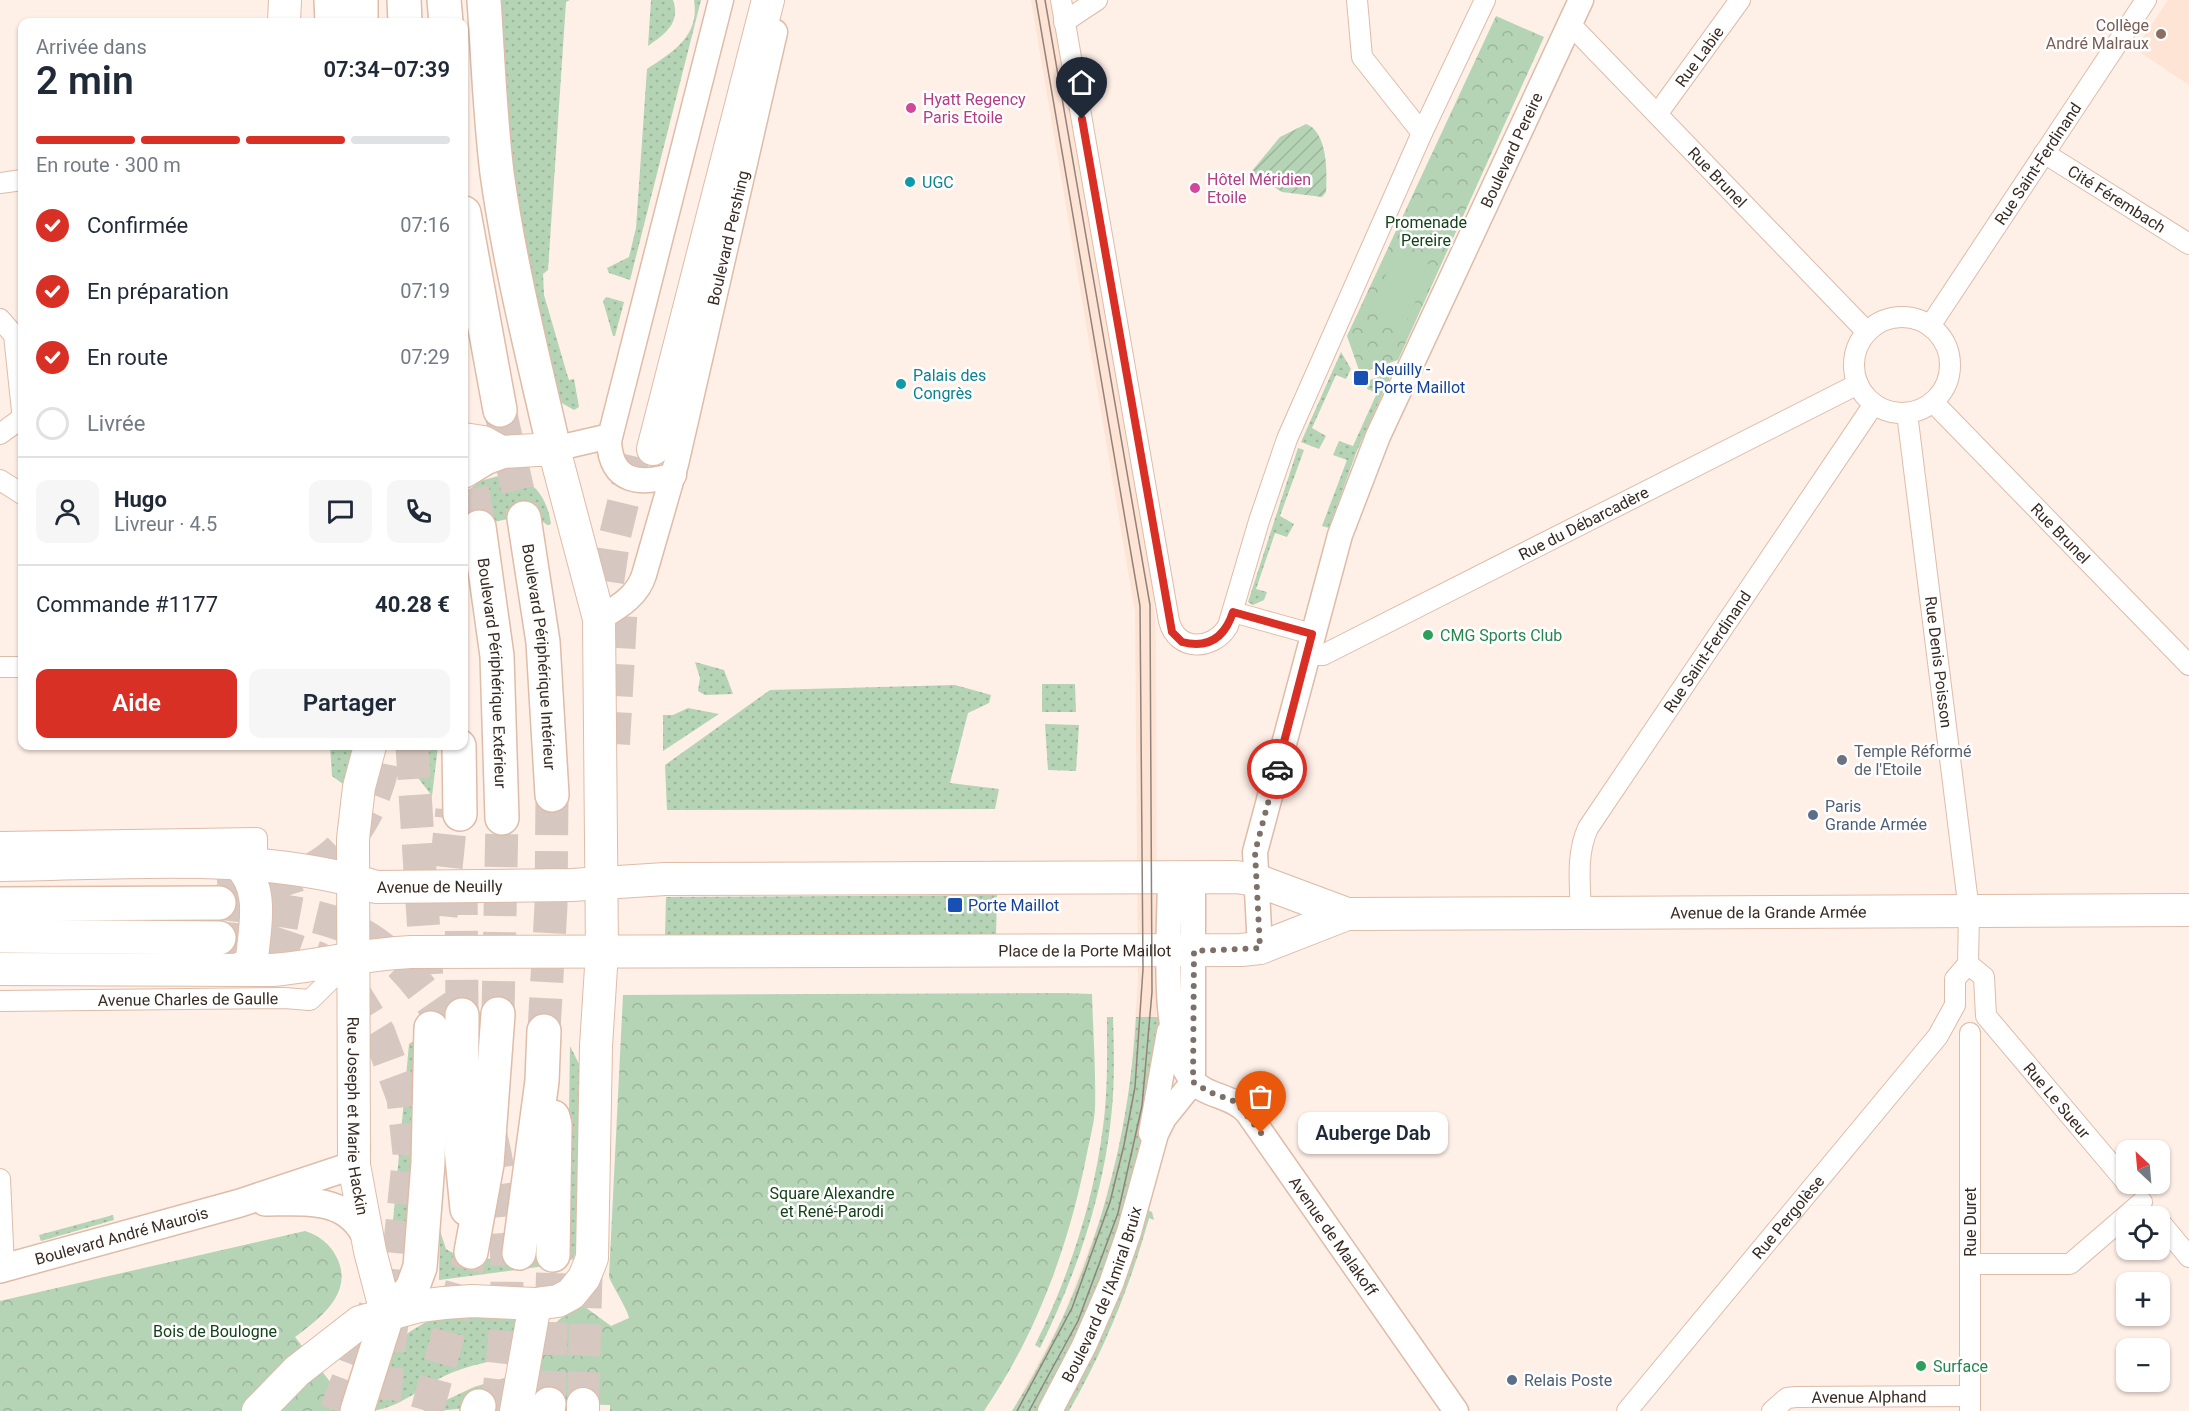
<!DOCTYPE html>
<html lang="fr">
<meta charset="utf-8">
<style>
body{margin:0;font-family:Roboto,sans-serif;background:#f6f6f7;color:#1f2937;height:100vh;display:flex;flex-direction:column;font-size:22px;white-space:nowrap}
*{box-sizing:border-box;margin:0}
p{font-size:20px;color:#747a83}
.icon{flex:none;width:33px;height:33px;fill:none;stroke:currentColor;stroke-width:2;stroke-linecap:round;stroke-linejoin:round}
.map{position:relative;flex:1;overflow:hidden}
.panel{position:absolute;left:18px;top:18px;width:450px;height:732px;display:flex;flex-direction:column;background:#fff;border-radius:12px;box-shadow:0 2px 4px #0004}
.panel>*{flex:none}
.needle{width:39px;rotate:334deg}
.fabs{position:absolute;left:2116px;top:1140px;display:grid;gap:12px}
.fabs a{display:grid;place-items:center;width:54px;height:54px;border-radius:12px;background:#fff;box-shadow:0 2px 4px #0004;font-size:30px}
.pin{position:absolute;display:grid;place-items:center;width:51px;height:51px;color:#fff;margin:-62px -26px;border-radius:50% 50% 50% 0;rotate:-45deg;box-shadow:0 0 6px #0007}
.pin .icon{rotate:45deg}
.courier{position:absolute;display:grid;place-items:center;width:60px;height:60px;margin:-30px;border:4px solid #d93025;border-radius:50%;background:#fff;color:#222;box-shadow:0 2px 8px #0007}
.bubble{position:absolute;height:42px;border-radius:12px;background:#fff;box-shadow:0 2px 4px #0004;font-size:20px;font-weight:600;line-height:42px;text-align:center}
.summary em{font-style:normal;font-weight:600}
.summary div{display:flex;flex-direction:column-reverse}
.summary{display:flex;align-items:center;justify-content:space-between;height:102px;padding:0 18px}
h1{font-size:39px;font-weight:600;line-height:45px}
.bar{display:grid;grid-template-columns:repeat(4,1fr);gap:9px 6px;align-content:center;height:72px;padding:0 18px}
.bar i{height:8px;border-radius:4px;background:#e0e1e3}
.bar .selected{background:#d93025}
.bar p{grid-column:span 4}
.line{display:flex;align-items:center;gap:15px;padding:0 18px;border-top:2px solid #e0e1e3}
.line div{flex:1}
.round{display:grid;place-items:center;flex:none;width:63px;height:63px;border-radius:12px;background:#f6f6f7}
ol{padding:0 18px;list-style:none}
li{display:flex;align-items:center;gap:18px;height:66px}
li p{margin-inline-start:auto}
li .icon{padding:6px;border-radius:50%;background:#d93025;color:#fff;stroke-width:4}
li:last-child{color:#747a83}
li i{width:33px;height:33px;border:3px solid #e0e1e3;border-radius:50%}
.cta{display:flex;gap:12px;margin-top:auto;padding:12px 18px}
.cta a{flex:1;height:69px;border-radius:12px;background:#d93025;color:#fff;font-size:24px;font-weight:600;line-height:69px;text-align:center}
.cta a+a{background:#f6f6f7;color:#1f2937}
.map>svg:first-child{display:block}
.built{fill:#fee4d5}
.grass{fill:url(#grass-dots)}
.park{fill:url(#park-crowns)}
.garden{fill:url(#garden-furrows)}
.pitch{fill:#b5d3b5}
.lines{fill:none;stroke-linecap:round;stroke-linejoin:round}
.primary-tunnel{stroke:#d6c8c0;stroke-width:32;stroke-dasharray:32 16;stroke-linecap:butt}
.trunk-tunnel{stroke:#d6c8c0;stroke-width:33;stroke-dasharray:33 16;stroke-linecap:butt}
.minor-casing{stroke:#debca8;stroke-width:22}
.tertiary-casing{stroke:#debca8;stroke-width:27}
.secondary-casing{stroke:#debca8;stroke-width:30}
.primary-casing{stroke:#debca8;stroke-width:34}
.trunk-casing{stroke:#debca8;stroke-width:36}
.minor{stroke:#fff;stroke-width:20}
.tertiary{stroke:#fff;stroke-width:24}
.secondary{stroke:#fff;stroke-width:27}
.primary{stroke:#fff;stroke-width:32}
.trunk{stroke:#fff;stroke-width:33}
.tram{stroke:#91837b;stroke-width:1.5}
.done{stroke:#7d7068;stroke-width:6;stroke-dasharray:0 10.8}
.route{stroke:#d93025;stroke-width:8}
.education-dot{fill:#8d6e63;stroke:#fff;stroke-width:2}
.hotel-dot{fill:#d1479c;stroke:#fff;stroke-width:2}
.culture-dot{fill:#0f9aa8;stroke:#fff;stroke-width:2}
.transit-dot{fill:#1a4fb4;stroke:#fff;stroke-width:2}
.leisure-dot{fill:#2e9e5b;stroke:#fff;stroke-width:2}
.worship-dot{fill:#6b7280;stroke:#fff;stroke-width:2}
.service-dot{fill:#5c6f8a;stroke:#fff;stroke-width:2}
.labels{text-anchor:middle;stroke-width:5;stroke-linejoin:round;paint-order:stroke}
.education-label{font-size:16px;fill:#785e54;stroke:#fff;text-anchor:end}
.street-label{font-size:16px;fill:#382b23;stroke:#fff}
.hotel-label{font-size:16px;fill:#b23c85;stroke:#fff;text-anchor:start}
.culture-label{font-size:16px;fill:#0d838f;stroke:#fff;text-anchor:start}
.park-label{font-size:16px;fill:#134218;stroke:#fff}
.transit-label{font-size:16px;fill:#164399;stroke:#fff;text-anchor:start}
.leisure-label{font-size:16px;fill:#27864d;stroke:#fff;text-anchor:start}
.worship-label{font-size:16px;fill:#5b616d;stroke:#fff;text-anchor:start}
.service-label{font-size:16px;fill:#4e5e75;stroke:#fff;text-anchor:start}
</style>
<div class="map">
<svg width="2189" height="1411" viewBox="0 0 2189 1411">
<defs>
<pattern id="grass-dots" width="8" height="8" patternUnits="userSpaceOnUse" patternTransform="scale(1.5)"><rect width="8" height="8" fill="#b5d3b5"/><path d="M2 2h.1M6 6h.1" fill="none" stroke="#9cb59b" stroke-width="1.8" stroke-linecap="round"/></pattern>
<pattern id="park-crowns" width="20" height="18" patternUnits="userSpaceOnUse" patternTransform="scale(1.5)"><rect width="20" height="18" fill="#b5d3b5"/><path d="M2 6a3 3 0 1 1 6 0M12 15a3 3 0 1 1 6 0" fill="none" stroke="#9cb59b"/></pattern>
<pattern id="garden-furrows" width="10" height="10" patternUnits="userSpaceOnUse" patternTransform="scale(1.5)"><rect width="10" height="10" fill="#b5d3b5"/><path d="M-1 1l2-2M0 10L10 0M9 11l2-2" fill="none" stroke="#9cb59b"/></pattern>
</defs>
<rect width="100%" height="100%" fill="#feefe7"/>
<!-- built -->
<path class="built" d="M1031 0H1050L1153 589 1156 643 1157 1003 1154 1046 1094 1294 1012 1411 1062 1319 1100 1220 1122 1135 1130 1088 1138 982 1135 612Z
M2168 0H2189V85L2135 49Z"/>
<!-- grass -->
<path class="grass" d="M501 0H570L566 2 548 270 543 274 544 295 567 374 569 380 574 379 579 407 574 410 560 402C520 273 504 135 501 0Z
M651 0H673C681 23 665 34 648 46Z
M694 0H701L630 280 609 273 607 268 629 257 636 228 647 69C673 52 700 36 694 0Z
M606 297 624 302 615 336H613L603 301Z
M1341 352 1351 369 1346 379 1336 375 1312 428 1326 436 1319 449 1301 442Z
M1388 373 1391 375 1356 453 1329 528 1322 526 1347 460 1333 455 1339 441 1353 446 1377 393 1367 389 1370 380Z
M1298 448 1304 450 1280 516 1294 524 1287 537 1275 533 1256 589 1267 592 1264 600 1253 605 1248 602Z
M506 474C534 479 547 497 551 524L547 525C531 509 480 523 464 535V494L480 481Z
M695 662 724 670 733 694 705 695 698 691 700 678Z
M1042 684H1075L1076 712H1042Z
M955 685 991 695 989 703 968 713 950 783 999 789 995 809 667 810 665 765 770 690Z
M688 708 719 714 663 751V715H673Z
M1045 724 1079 725 1076 771 1048 770Z
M330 746H356L347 787 332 776Z
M406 746H438L432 796 415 774Z
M997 895 996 935 665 936 666 897Z
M1107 1017H1113C1114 1051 1115 1084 1111 1118 1103 1197 1075 1277 1040 1348L1035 1345C1068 1279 1094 1201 1103 1127 1108 1091 1107 1054 1107 1017Z
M1136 1017H1162L1161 1040 1136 1173 1097 1293 1039 1411H1012C1087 1293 1128 1157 1136 1017Z
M415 1040 417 1094 407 1236 392 1232 409 1044Z
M570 1046 580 1066V1249L568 1263 439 1280 440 1231 446 1249 462 1258 547 1260 567 1246Z
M1145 1209 1152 1212 1154 1220 1149 1218C1130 1287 1104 1350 1069 1411H1060Z
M113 1215 114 1220 41 1241 39 1235Z
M441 1316H513L518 1320 515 1356C494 1361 472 1364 451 1373 424 1384 398 1411 367 1411 383 1361 388 1336 441 1316Z
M511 1376 506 1403C478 1406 452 1411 423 1411L474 1387Z"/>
<!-- park -->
<path class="park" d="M1496 16 1544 37 1398 360 1360 373 1347 336Z
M1061 993 1092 994C1093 1032 1096 1071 1095 1109 1094 1125 1089 1142 1086 1158 1068 1248 1036 1335 984 1411H610V1405L531 1403C539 1350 532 1335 581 1304L611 1326 629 1318C628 1310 613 1287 609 1277L623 995Z
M305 1231C320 1236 330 1244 337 1258 354 1293 320 1318 295 1337L335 1388 347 1386 343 1411H0V1301Z"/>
<!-- garden -->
<path class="garden" d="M1306 124C1328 132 1327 173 1326 192L1322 197 1282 192 1251 172 1280 137Z"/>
<!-- pitch -->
<path class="pitch" d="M1397 250 1432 266 1404 326 1370 310Z"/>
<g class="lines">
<!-- primary-tunnel -->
<path class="primary-tunnel" d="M601 629 615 536 637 445
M614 744 622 602
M583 1404 587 1257"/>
<!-- trunk-tunnel -->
<path class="trunk-tunnel" d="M500 410 524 518
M464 440 479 527
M412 746 427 980
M217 880C235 879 255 884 272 882 342 872 379 810 386 746
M461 882 462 1015
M219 903C259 909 304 910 342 925 397 946 434 1001 460 1051
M441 916 452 810
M219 938 274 943 318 958 350 986 379 1033 403 1098 409 1153 383 1411
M498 1014 502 818
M544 1031 551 905 552 795
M491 1136C513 1226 510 1320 496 1411
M549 1404 553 1255
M336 1411 375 1308
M427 1411 471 1252"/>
<defs>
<g id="minor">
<path d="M1061 0 1169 621C1177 652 1213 651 1228 626L1259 521 1287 439 1422 133 1485 0"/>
<path d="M1357 0 1362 57 1422 133"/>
<path d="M1064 22 1097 0"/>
<path id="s1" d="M1569 23 1867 332"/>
<path id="s2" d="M1658 113 1740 0"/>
<path id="s3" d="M2044 153 2189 244"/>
<path d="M0 183 22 180"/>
<circle cx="1902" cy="365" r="48"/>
<path d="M0 319 14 335 22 411"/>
<path id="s4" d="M1930 326 2146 0"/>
<path id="s5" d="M1933 402 2189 665"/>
<path d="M0 434 22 418"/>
<path d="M0 480 22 494"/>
<path d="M1233 612 1312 634"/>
<path id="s6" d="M1306 655H1323L1858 384"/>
<path d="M0 667H22"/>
<path d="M0 842 257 838V864"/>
<path id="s7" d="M1581 912C1580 884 1576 854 1588 828L1874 404"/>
<path id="s8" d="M1968 964 1984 977 1986 1016 2127 1183"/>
<path id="s9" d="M0 1001 284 998 310 1000 352 959"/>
<path d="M0 1179 4 1268"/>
<path d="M2160 1222 2189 1257"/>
<path d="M1970 1264H2070L2142 1202"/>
<path id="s10" d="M1627 1411 1938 1036 1955 1005V979L1968 964 1969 911 1907 413"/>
<path id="s11" d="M1772 1411 1787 1398 1796 1397 1970 1396"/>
<path d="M1970 1411V1033"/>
</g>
<g id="tertiary">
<path d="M554 449 610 436"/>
<path d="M674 475C641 485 611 484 609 441L721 0"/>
<path id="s12" d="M599 619C618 607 637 597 644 575L676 464 775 32"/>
<path id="s13" d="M1170 878C1170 929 1159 1042 1192 1080 1206 1097 1232 1095 1247 1112L1456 1411"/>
<path id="s14" d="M1260 948 1255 852 1340 535 1378 436 1581 0"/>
<path d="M1151 1133 1169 1032"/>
<path id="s15" d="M1050 1411 1084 1346 1111 1284 1129 1232 1156 1134 1164 1118 1193 1082V878"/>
</g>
<g id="secondary">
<path d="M265 1202C306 1202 348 1196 367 1239"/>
<path id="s16" d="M0 1269 240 1203 354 1165"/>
</g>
<g id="primary">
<path d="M284 22 285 0"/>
<path d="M653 449 768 0"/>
<path id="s17" d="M370 746 359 787 353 839 354 1165 370 1251 387 1316"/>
<path d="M237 863C265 886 255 926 252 958L248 966 241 968"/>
<path id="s18" d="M0 865C123 864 259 850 376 887L572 885 665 879 1236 877 1256 880 1347 914"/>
<path id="s19" d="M0 969 272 970C320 966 362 954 411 952L1241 950 1260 948 1347 914 2189 910"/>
<path d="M258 1411 297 1371 360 1322 419 1306 444 1303 472 1301 535 1304 558 1301 571 1294 584 1278 592 1258 596 1046 602 952 599 619 554 449 501 452 483 442 464 439"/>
<path d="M516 1411 535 1304"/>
<path d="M583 1411V1404"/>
</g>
<g id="trunk">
<path d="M331 0 332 22"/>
<path d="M361 0V22"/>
<path d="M404 0 405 22"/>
<path d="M444 0 446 22"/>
<path d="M484 0C488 57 490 116 497 173 510 266 533 357 554 449"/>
<path d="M464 213 500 410"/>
<path d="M464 471 485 458 501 452"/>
<path id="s20" d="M524 518 543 642 552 795"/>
<path id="s21" d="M479 527 497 656 502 818"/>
<path d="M459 746 460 814"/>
<path d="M0 904 219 903"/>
<path d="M0 936 219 938"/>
<path d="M462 1015 461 1148 467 1209"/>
<path d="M553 1117 555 1125 553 1255"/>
<path d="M471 1252 487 1164 498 1014"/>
<path d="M519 1253 542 1081 544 1031"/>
<path d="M357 1411 387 1316 412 1289 420 1267 428 1163 431 1028"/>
<path d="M477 1411 479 1406"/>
<path d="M548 1411 549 1404"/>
</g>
</defs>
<!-- minor casing -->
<use href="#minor" class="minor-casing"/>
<!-- tertiary casing -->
<use href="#tertiary" class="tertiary-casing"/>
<!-- secondary casing -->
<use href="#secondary" class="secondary-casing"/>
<!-- primary casing -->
<use href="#primary" class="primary-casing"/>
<!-- trunk casing -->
<use href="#trunk" class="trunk-casing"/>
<!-- minor -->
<use href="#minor" class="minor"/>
<!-- tertiary -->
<use href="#tertiary" class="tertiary"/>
<!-- secondary -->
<use href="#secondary" class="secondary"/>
<!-- primary -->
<use href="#primary" class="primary"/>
<!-- trunk -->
<use href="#trunk" class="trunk"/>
<!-- tram -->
<path class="tram" d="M1017 1411 1072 1308 1110 1202 1124 1145 1135 1087 1143 969 1140 606 1036 0
M1029 1411 1078 1321 1118 1213 1142 1106 1152 992 1150 605 1045 0"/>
</g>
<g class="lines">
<!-- done -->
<path class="done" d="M1261 1133 1236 1102 1209 1092 1193 1082 1194 951 1260 948 1255 852 1277 769"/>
<!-- route -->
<path class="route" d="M1082 119 1172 632 1182 642C1209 649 1225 637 1233 612L1312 634 1277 769"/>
</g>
<!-- markers -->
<circle class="education-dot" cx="2161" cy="34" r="6"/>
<g class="hotel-dot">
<circle cx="911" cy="108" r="6"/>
<circle cx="1195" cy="188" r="6"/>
</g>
<g class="culture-dot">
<circle cx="910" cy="182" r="6"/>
<circle cx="901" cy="384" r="6"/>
</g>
<g class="transit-dot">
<rect x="1353" y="370" width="16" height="16" rx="3"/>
<rect x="947" y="897" width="16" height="16" rx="3"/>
</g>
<g class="leisure-dot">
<circle cx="1428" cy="635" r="6"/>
<circle cx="1921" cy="1366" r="6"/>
</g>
<circle class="worship-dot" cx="1842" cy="760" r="6"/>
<g class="service-dot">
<circle cx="1813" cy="815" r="6"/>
<circle cx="1512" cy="1380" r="6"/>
</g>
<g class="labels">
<!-- education labels -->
<g class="education-label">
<text x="2149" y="31">Collège<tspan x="2149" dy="18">André Malraux</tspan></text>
</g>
<!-- street labels -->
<g class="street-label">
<text dy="6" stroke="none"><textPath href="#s2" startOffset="70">Rue Labie</textPath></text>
<text dy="6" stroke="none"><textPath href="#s14" startOffset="846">Boulevard Pereire</textPath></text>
<text dy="6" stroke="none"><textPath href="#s4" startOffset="195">Rue Saint-Ferdinand</textPath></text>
<text dy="6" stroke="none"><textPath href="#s1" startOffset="214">Rue Brunel</textPath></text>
<text dy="6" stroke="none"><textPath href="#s3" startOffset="86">Cité Férembach</textPath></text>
<text dy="6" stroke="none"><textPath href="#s12" startOffset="412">Boulevard Pershing</textPath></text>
<text dy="6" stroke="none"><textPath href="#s6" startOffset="309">Rue du Débarcadère</textPath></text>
<text dy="6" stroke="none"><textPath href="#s5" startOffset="183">Rue Brunel</textPath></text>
<text dy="6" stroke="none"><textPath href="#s7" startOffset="298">Rue Saint-Ferdinand</textPath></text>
<text dy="6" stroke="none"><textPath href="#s20" startOffset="140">Boulevard Périphérique Intérieur</textPath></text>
<text transform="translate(1939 662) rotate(83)" y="6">Rue Denis Poisson</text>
<text dy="6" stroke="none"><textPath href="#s21" startOffset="147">Boulevard Périphérique Extérieur</textPath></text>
<text dy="6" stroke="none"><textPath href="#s18" startOffset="442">Avenue de Neuilly</textPath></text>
<text dy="6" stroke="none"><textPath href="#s19" startOffset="1776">Avenue de la Grande Armée</textPath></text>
<text dy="6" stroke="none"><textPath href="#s19" startOffset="1086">Place de la Porte Maillot</textPath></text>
<text dy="6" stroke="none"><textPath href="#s9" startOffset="188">Avenue Charles de Gaulle</textPath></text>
<text dy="6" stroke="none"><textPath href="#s8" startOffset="170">Rue Le Sueur</textPath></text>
<text dy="6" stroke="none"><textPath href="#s17" startOffset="372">Rue Joseph et Marie Hackin</textPath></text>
<text dy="6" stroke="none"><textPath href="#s10" startOffset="252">Rue Pergolèse</textPath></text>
<text transform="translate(1970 1222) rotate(-90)" y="6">Rue Duret</text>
<text dy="6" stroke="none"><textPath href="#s16" startOffset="126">Boulevard André Maurois</textPath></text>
<text dy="6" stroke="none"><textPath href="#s13" startOffset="422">Avenue de Malakoff</textPath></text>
<text dy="6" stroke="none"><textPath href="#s15" startOffset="128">Boulevard de l'Amiral Bruix</textPath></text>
<text dy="6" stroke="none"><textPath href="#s11" startOffset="102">Avenue Alphand</textPath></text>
</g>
<!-- hotel labels -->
<g class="hotel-label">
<text x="923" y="105">Hyatt Regency<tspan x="923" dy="18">Paris Etoile</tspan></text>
<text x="1207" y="185">Hôtel Méridien<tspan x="1207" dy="18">Etoile</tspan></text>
</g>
<!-- culture labels -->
<g class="culture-label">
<text x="922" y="188">UGC</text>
<text x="913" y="381">Palais des<tspan x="913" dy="18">Congrès</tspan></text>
</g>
<!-- park labels -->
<g class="park-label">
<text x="1426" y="228">Promenade<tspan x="1426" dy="18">Pereire</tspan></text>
<text x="832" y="1199">Square Alexandre<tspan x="832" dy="18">et René-Parodi</tspan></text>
<text x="215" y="1337">Bois de Boulogne</text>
</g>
<!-- transit labels -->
<g class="transit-label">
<text x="1374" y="375">Neuilly -<tspan x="1374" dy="18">Porte Maillot</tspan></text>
<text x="968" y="911">Porte Maillot</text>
</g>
<!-- leisure labels -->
<g class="leisure-label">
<text x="1440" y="641">CMG Sports Club</text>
<text x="1933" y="1372">Surface</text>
</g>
<!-- worship labels -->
<g class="worship-label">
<text x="1854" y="757">Temple Réformé<tspan x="1854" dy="18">de l'Etoile</tspan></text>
</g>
<!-- service labels -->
<g class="service-label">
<text x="1825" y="812">Paris<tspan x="1825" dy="18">Grande Armée</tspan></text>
<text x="1524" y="1386">Relais Poste</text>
</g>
</g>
</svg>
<div class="fabs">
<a><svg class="needle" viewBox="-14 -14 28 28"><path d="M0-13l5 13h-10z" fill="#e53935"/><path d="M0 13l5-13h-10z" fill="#747a83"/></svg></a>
<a><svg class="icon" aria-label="locate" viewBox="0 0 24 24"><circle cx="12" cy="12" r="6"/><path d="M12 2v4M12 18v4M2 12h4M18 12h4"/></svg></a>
<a>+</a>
<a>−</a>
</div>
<div class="pin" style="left:1261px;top:1133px;background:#ea580c"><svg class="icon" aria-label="bag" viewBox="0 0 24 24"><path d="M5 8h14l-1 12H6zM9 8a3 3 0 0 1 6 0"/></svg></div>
<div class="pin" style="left:1082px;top:119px;background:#1f2937"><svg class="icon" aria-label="home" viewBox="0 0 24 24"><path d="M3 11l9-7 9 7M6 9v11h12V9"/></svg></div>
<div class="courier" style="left:1277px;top:769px"><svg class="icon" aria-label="car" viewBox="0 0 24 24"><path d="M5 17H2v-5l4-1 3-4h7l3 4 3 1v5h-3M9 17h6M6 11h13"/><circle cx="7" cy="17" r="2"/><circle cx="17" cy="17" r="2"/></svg></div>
<div class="bubble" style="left:1298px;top:1112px;width:150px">Auberge Dab</div>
<section class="panel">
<div class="summary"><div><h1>2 min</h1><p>Arrivée dans</p></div><em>07:34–07:39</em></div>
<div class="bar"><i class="selected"></i><i class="selected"></i><i class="selected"></i><i></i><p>En route · 300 m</p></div>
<ol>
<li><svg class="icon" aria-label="check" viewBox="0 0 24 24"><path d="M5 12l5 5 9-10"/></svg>Confirmée<p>07:16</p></li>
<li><svg class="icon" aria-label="check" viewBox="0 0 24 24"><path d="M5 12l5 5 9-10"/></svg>En préparation<p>07:19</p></li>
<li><svg class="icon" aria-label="check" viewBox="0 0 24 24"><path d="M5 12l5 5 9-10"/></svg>En route<p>07:29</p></li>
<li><i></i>Livrée</li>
</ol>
<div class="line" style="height:108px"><a class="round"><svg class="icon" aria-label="person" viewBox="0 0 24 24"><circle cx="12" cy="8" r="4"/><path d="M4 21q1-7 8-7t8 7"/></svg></a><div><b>Hugo</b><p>Livreur · 4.5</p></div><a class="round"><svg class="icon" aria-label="chat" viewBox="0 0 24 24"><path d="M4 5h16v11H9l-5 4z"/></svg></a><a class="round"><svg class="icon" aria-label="phone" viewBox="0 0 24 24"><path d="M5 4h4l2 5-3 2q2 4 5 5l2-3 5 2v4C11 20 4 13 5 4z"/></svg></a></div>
<div class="line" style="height:78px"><div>Commande #1177</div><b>40.28 €</b></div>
<div class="cta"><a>Aide</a><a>Partager</a></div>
</section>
</div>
